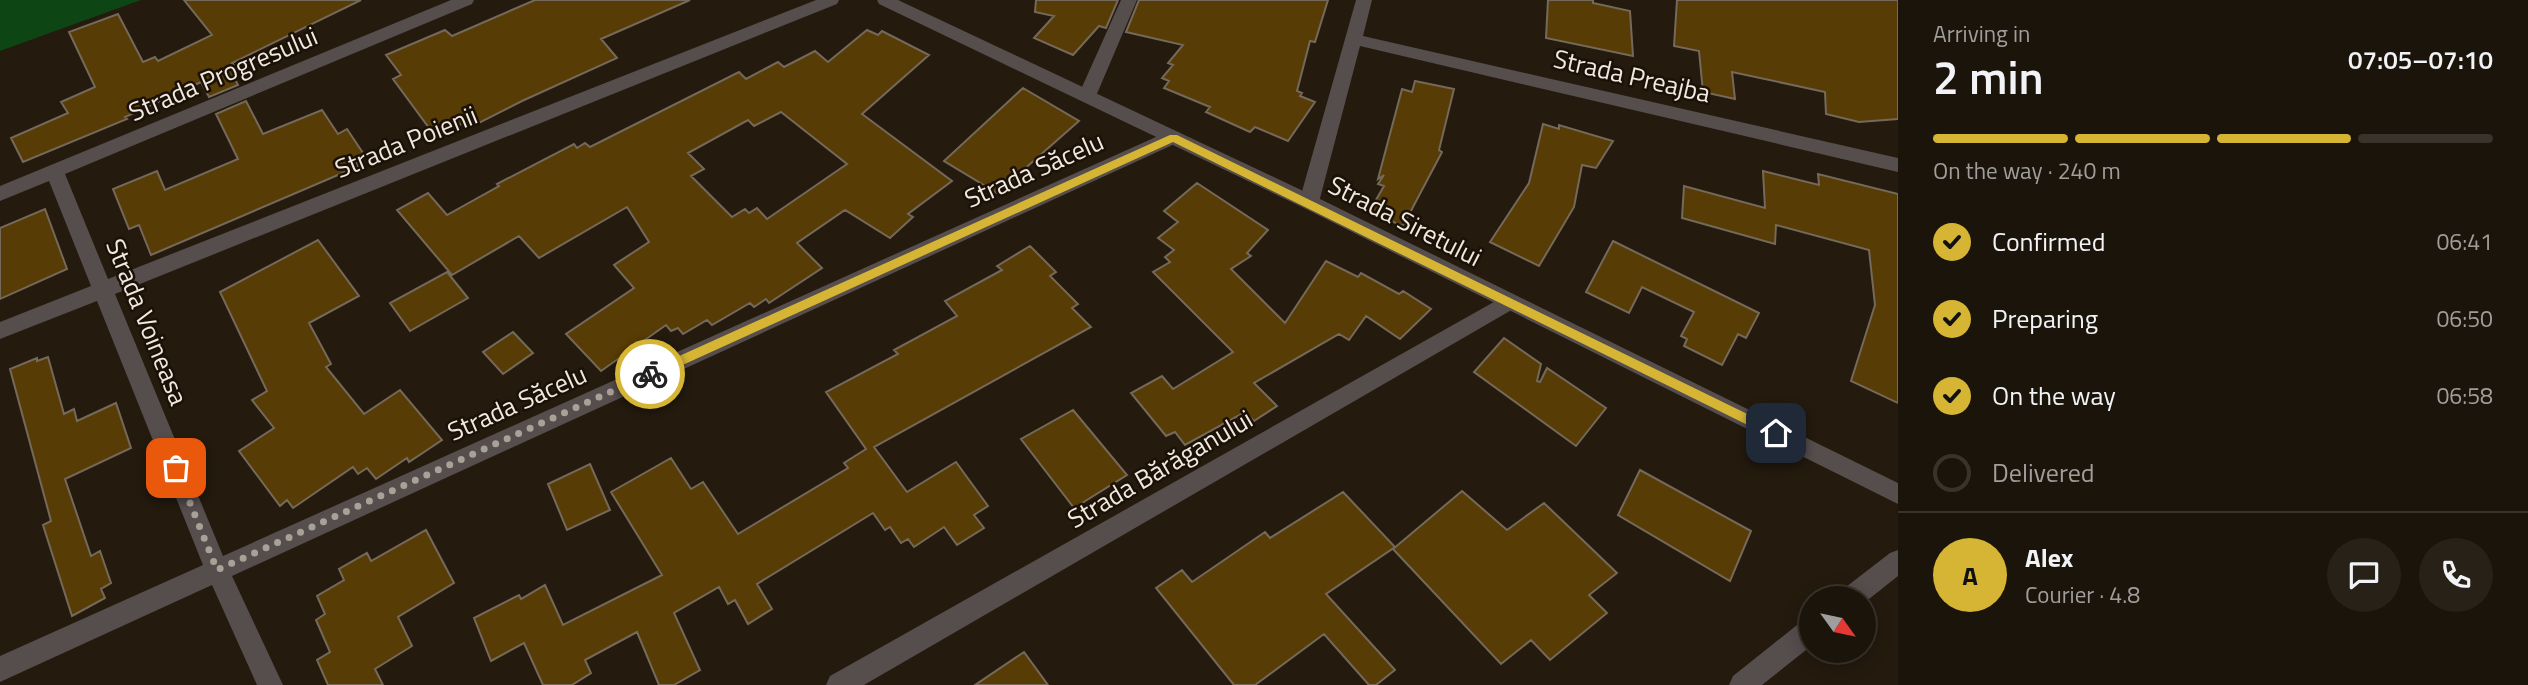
<!DOCTYPE html>
<meta charset="utf-8">
<style>
body{margin:0;font-family:"Titillium Web",sans-serif;background:#282118;color:#f1f3f6;height:100vh;display:flex;flex-direction:column;font-size:26px;white-space:nowrap}
*{box-sizing:border-box;margin:0}
p{font-size:23px;color:#a09e9c}
.icon{flex:none;width:38px;height:38px;fill:none;stroke:currentColor;stroke-width:2;stroke-linecap:round;stroke-linejoin:round}
.map{position:relative;flex:1;overflow:hidden}
.sheet{display:flex;flex-direction:column;background:#1b140a;width:630px}
.sheet>*{flex:none}
.needle{width:46px;rotate:123deg}
.tools{position:absolute;left:1799px;top:586px;display:grid;gap:14px}
.tools a{display:grid;place-items:center;width:77px;height:77px;border-radius:50%;background:#1b140a;box-shadow:0 4px 18px #0003,0 0 0 2px #39332b;font-size:35px}
.pin{position:absolute;display:grid;place-items:center;width:60px;height:60px;color:#fff;margin:-30px;border-radius:14px;box-shadow:0 4px 10px #0006}
.courier{position:absolute;display:grid;place-items:center;width:70px;height:70px;margin:-35px;border:5px solid #d6b534;border-radius:50%;background:#fff;color:#222;box-shadow:0 2px 9px #0007}
.head em{font-style:normal;font-weight:600}
.head div{display:flex;flex-direction:column-reverse}
.head{display:flex;align-items:center;justify-content:space-between;height:119px;padding:0 35px}
h1{font-size:46px;font-weight:600;line-height:52px}
.bar{display:grid;grid-template-columns:repeat(4,1fr);gap:10px 7px;align-content:center;height:84px;padding:0 35px}
.bar i{height:9px;border-radius:5px;background:#39332b}
.bar .on{background:#d6b534}
.bar p{grid-column:span 4}
.line{display:flex;align-items:center;gap:18px;padding:0 35px;border-top:2px solid #39332b}
.line div{flex:1}
.round{display:grid;place-items:center;flex:none;width:74px;height:74px;border-radius:37px;background:#282118}
ol{padding:0 35px;list-style:none}
li{display:flex;align-items:center;gap:21px;height:77px}
li p{margin-inline-start:auto}
li .icon{padding:7px;border-radius:50%;background:#d6b534;color:#111;stroke-width:4}
li:last-child{color:#a09e9c}
li i{width:38px;height:38px;border:4px solid #39332b;border-radius:50%}
main{display:flex;flex:1;min-height:0}
.map>svg:first-child{display:block}
.green{fill:#0e4515}
.building{fill:#583c05;stroke:#74695a;stroke-width:2;fill-rule:evenodd}
.lines{fill:none;stroke-linecap:round;stroke-linejoin:round}
.minor{fill:#564d4d;fill-rule:evenodd}
.tertiary{fill:#564d4d;fill-rule:evenodd}
.route{fill:#d6b534}
.done{stroke:#a9a197;stroke-width:7;stroke-dasharray:0 12.6}
.labels{text-anchor:middle;stroke-width:5;stroke-linejoin:round;paint-order:stroke}
.street-label{font-size:26px;fill:#f0e9e1;stroke:#1b1106}
</style>
<main>
<div class="map">
<svg width="1898" height="685" viewBox="0 0 1898 685">
<rect width="100%" height="100%" fill="#241a0e"/>
<!-- green -->
<path class="green" d="M0 0H141L0 51Z"/>
<!-- building -->
<path class="building" d="M184 0H361L232 63 240 71 233 75 238 85 209 97 201 82 125 117 127 119 23 162 11 138 68 113 61 102 95 87 69 32 118 14 143 62 155 57 158 61 212 35Z
M535 0H690L601 39 617 58 522 101 471 127 468 121 441 133 438 129 432 132 393 79 401 75 386 55 445 30 452 36Z
M1036 0H1118L1106 28 1099 26 1073 55 1034 38 1054 16 1035 12Z
M1139 0H1328L1315 42 1310 41 1297 91 1302 93 1300 96 1315 102 1288 141 1255 127 1250 132 1206 112 1210 107 1164 88 1169 81 1162 78 1173 65 1168 63 1183 45 1126 32Z
M1548 0H1593V3L1630 11 1633 56 1546 38Z
M1677 0H1898V119L1859 122 1826 114 1825 92 1732 72 1735 99 1703 92 1699 51 1674 46Z
M867 30 878 35 882 31 929 55 862 114 952 181 908 214 913 217 890 238 845 210 797 243 822 268 769 303 766 299 754 307 750 303 712 325 707 320 683 334 678 328 671 331 666 325 601 371 566 334 634 288 614 265 649 242 627 207 539 258 519 236 452 275 397 210 428 193 447 215 499 186 497 184 574 144 577 148 585 143 590 147 739 72 746 79 778 62 784 67 815 51 828 62ZM781 112 847 164 767 219 757 208 749 213 745 209 732 217 691 176 704 169 688 153 748 120 754 126Z
M1415 81 1454 89 1439 150 1442 152 1403 226 1369 212 1384 186 1378 184 1384 175 1378 179 1402 89 1412 92Z
M1023 88 1079 121 997 193 944 161Z
M246 101 263 134 322 110 338 134 347 129 365 156 355 160 359 166 151 255 139 225 129 229 113 189 157 171 165 190 238 159 216 114Z
M1543 124 1559 129V125L1613 141 1596 168 1582 165 1574 207 1539 266 1490 242 1529 183Z
M1763 171 1819 185 1818 174 1898 194V403L1851 381 1875 305 1869 250 1776 225 1775 244 1682 218 1684 186 1765 208Z
M1197 183 1268 230 1247 253 1251 256 1231 269 1285 323 1326 261 1358 277 1361 273 1399 294 1403 291 1431 309 1400 339 1366 316 1349 340 1339 334 1254 383 1277 406 1254 421 1245 412 1185 445 1175 432 1166 436 1131 393 1162 376 1173 389 1233 352 1153 272 1170 262 1165 257 1174 250 1158 238 1178 222 1164 211Z
M45 209 67 269 0 299V228Z
M318 240 359 296 309 323 331 364 326 367 364 414 400 390 442 440 409 462 407 458 376 479 367 468 358 474 353 467 293 508 287 500 280 506 239 451 274 428 252 400 267 391 220 292Z
M1613 241 1759 313 1746 338 1738 334 1722 365 1684 346 1687 339 1681 336 1694 312 1642 287 1629 313 1586 292Z
M1030 246 1056 272 1050 276 1078 304 1072 308 1091 327 874 447 907 492 956 462 988 506 974 515 984 528 957 545 944 527 914 547 908 539 901 543 890 527 885 530 873 513 757 584 772 609 748 624 735 600 728 604 719 587 674 613 700 670 674 685H659L637 632 585 660 591 673 572 685H543L524 643 491 661 474 618 519 595 521 599 545 585 563 625 662 575 611 492 671 458 691 489 703 482 738 534 848 468 844 463 866 449 826 392 898 354 894 350 957 316 945 301 1002 270 997 266Z
M447 272 468 298 410 331 390 303Z
M513 332 533 353 503 374 483 352Z
M1504 338 1541 364 1537 381 1540 382 1547 368 1606 408 1576 446 1474 372Z
M48 357 64 414 74 409 77 421 116 403 131 448 65 479 91 556 100 551 111 583 101 589 105 598 72 616 43 525 51 521 10 369 37 358V361Z
M1073 410 1127 475 1074 508 1021 439Z
M590 464 610 510 567 530 548 484Z
M1640 470 1751 531 1730 581 1618 515Z
M1462 491 1507 530 1544 503 1617 573 1589 595 1607 613 1550 660 1531 640 1501 664 1393 549Z
M1343 492 1395 547 1326 594 1395 670 1376 685H1369L1324 634 1255 685H1234L1156 588 1182 570 1192 582 1265 532 1270 538Z
M426 530 454 583 398 617 412 646 375 669 383 685H328L317 660 330 652 316 620 325 614 317 596 344 580 339 569 367 553 371 561Z
M1024 652 1048 685H975Z"/>
<g class="lines">
<!-- minor -->
<path class="minor" d="M451 0H474L472 4 65 174 108 279 816 0H839L837 4 115 294 223 556 1167 132H1179L1182 137 1179 142 232 576 283 685H257L212 585 0 682V656L203 565 97 301 0 339V322L91 286 49 181 0 201V186Z
M1121 0H1137L1096 96 1093 100H1081L1078 96Z
M1356 0H1372L1363 36 1898 158V172L1360 46 1319 202 1316 207H1302L1299 202Z
M1508 294 1515 296 1518 302 1515 308 864 685H826L830 676Z
M1898 550V576L1864 603V598H1839L1842 590 1890 553Z
M1811 618V646L1762 685H1729L1733 676 1802 621Z"/>
<!-- tertiary -->
<path class="tertiary" d="M877 0H898L1316 197 1898 483V504L1302 207 879 4Z"/>
</g>
<!-- route -->
<path class="route" d="M1170 135H1177L1780 430V437H1772L1173 142 654 378 650 379 644 374 646 371Z"/>
<g class="lines">
<!-- done -->
<path class="done" d="M176 468 217 570 650 374"/>
</g>
<g class="labels">
<!-- street labels -->
<g class="street-label">
<text transform="translate(223 74) rotate(-23)" y="9">Strada Progresului</text>
<text transform="translate(1632 76) rotate(13)" y="9">Strada Preajba</text>
<text transform="translate(406 142) rotate(-22)" y="9">Strada Poienii</text>
<text transform="translate(1034 170) rotate(-24)" y="9">Strada Săcelu</text>
<text transform="translate(1405 221) rotate(27)" y="9">Strada Siretului</text>
<text transform="translate(147 322) rotate(68)" y="9">Strada Voineasa</text>
<text transform="translate(517 403) rotate(-24)" y="9">Strada Săcelu</text>
<text transform="translate(1160 469) rotate(-30)" y="9">Strada Bărăganului</text>
</g>
</g>
</svg>
<div class="tools">
<a><svg class="needle" viewBox="-14 -14 28 28"><path d="M0-13l5 13h-10z" fill="#e53935"/><path d="M0 13l5-13h-10z" fill="#a09e9c"/></svg></a>
</div>
<div class="pin" style="left:176px;top:468px;background:#ea580c"><svg class="icon" aria-label="bag" viewBox="0 0 24 24"><path d="M5 8h14l-1 12H6zM9 8a3 3 0 0 1 6 0"/></svg></div>
<div class="pin" style="left:1776px;top:433px;background:#1f2937"><svg class="icon" aria-label="home" viewBox="0 0 24 24"><path d="M3 11l9-7 9 7M6 9v11h12V9"/></svg></div>
<div class="courier" style="left:650px;top:374px"><svg class="icon" aria-label="bike" viewBox="0 0 24 24"><circle cx="6" cy="16" r="4"/><circle cx="18" cy="16" r="4"/><path d="M6 16l4-8h5l3 8M10 8l3 8H6M13 5h3"/></svg></div>
</div>
<section class="sheet">
<div class="head"><div><h1>2 min</h1><p>Arriving in</p></div><em>07:05–07:10</em></div>
<div class="bar"><i class="on"></i><i class="on"></i><i class="on"></i><i></i><p>On the way · 240 m</p></div>
<ol>
<li><svg class="icon" aria-label="check" viewBox="0 0 24 24"><path d="M5 12l5 5 9-10"/></svg>Confirmed<p>06:41</p></li>
<li><svg class="icon" aria-label="check" viewBox="0 0 24 24"><path d="M5 12l5 5 9-10"/></svg>Preparing<p>06:50</p></li>
<li><svg class="icon" aria-label="check" viewBox="0 0 24 24"><path d="M5 12l5 5 9-10"/></svg>On the way<p>06:58</p></li>
<li><i></i>Delivered</li>
</ol>
<div class="line" style="height:126px"><b class="round" style="background:#d6b534;color:#111">A</b><div><b>Alex</b><p>Courier · 4.8</p></div><a class="round"><svg class="icon" aria-label="chat" viewBox="0 0 24 24"><path d="M4 5h16v11H9l-5 4z"/></svg></a><a class="round"><svg class="icon" aria-label="phone" viewBox="0 0 24 24"><path d="M5 4h4l2 5-3 2q2 4 5 5l2-3 5 2v4C11 20 4 13 5 4z"/></svg></a></div>
</section>
</main>
